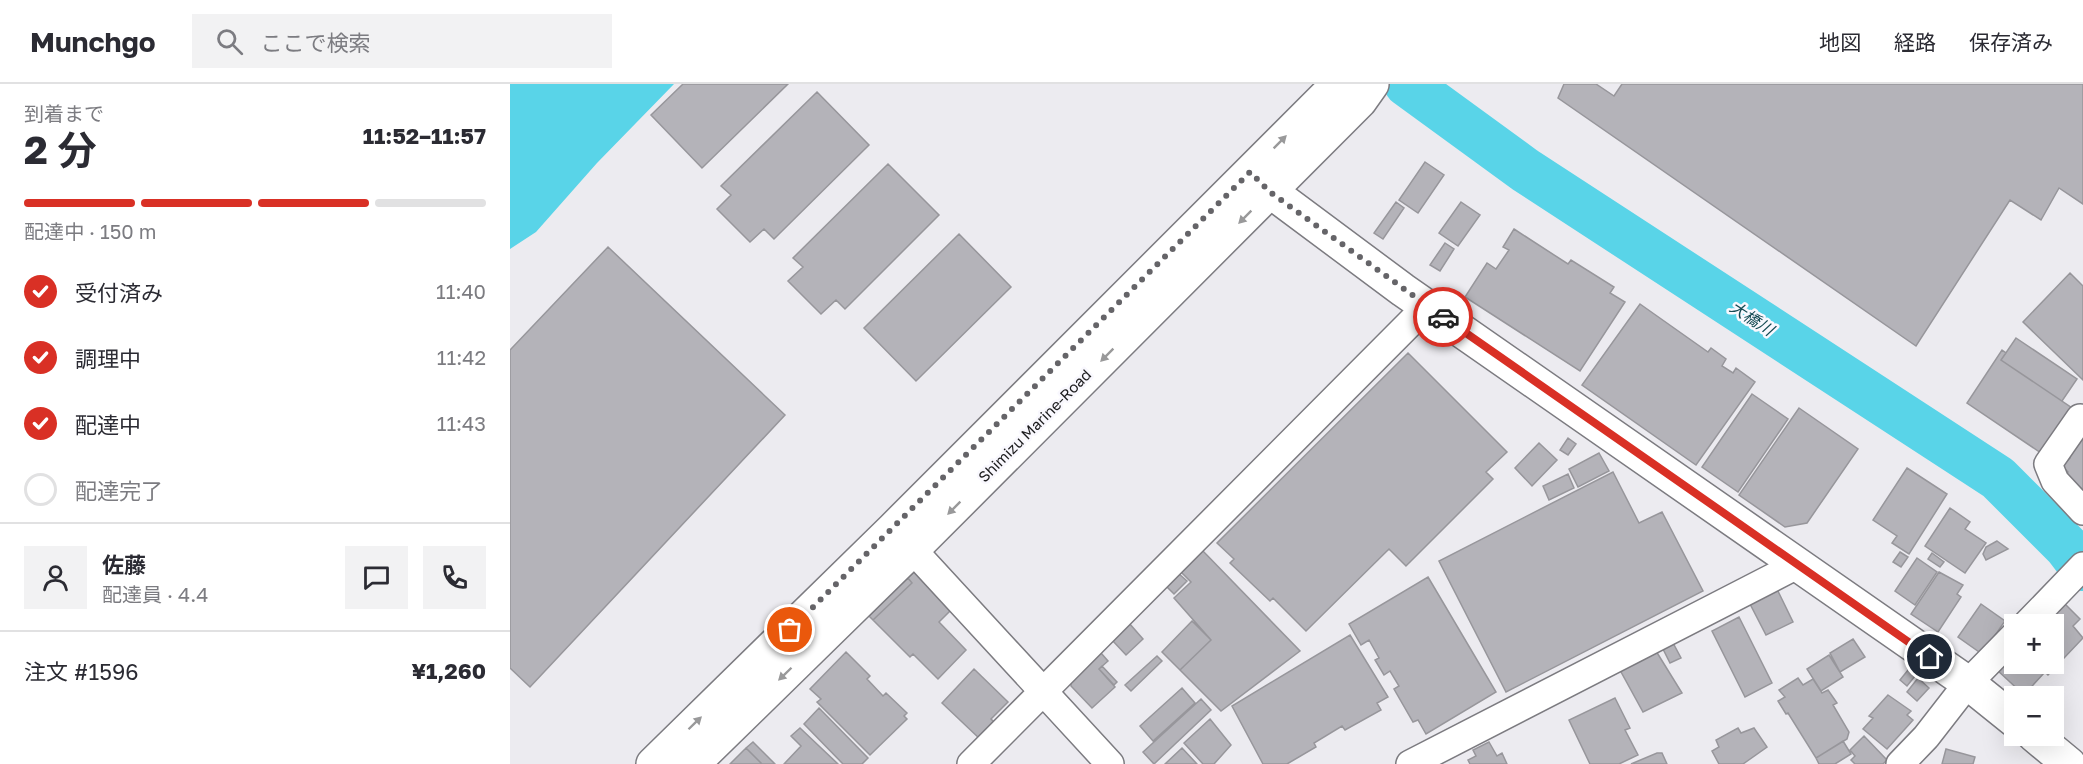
<!DOCTYPE html>
<html lang="ja">
<meta charset="utf-8">
<style>
body{margin:0;font-family:"Golos Text","Noto Sans JP",sans-serif;background:#f2f2f3;color:#2b2b33;height:100vh;display:flex;flex-direction:column;font-size:22px;white-space:nowrap}
*{box-sizing:border-box;margin:0}
p{font-size:20px;color:#7c7c81}
.icon{flex:none;width:33px;height:33px;fill:none;stroke:currentColor;stroke-width:2;stroke-linecap:round;stroke-linejoin:round}
.map{position:relative;flex:1;overflow:hidden}
.details{display:flex;flex-direction:column;background:#fff;width:510px}
.details>*{flex:none}
.controls{position:absolute;left:1494px;top:530px;display:grid;gap:12px}
.controls a{display:grid;place-items:center;width:60px;height:60px;border-radius:0px;background:#fff;box-shadow:0 6px 24px #0002;font-size:30px}
.pin{position:absolute;display:grid;place-items:center;width:51px;height:51px;color:#fff;margin:-26px;border:3px solid #fff;border-radius:50%;box-shadow:0 2px 6px #0007}
.courier{position:absolute;display:grid;place-items:center;width:60px;height:60px;margin:-30px;border:4px solid #d93025;border-radius:50%;background:#fff;color:#222;box-shadow:0 2px 8px #0007}
.overview em{font-style:normal;font-weight:700}
.overview div{display:flex;flex-direction:column-reverse}
.overview{display:flex;align-items:center;justify-content:space-between;height:102px;padding:0 24px}
h1{font-size:39px;font-weight:700;line-height:45px}
.bar{display:grid;grid-template-columns:repeat(4,1fr);gap:9px 6px;align-content:center;height:72px;padding:0 24px}
.bar i{height:8px;border-radius:4px;background:#e1e1e2}
.bar .current{background:#d93025}
.bar p{grid-column:span 4}
.line{display:flex;align-items:center;gap:15px;padding:0 24px;border-top:2px solid #e1e1e2}
.line div{flex:1}
.round{display:grid;place-items:center;flex:none;width:63px;height:63px;border-radius:0px;background:#f2f2f3}
ol{padding:0 24px;list-style:none}
li{display:flex;align-items:center;gap:18px;height:66px}
li p{margin-inline-start:auto}
li .icon{padding:6px;border-radius:50%;background:#d93025;color:#fff;stroke-width:4}
li:last-child{color:#7c7c81}
li i{width:33px;height:33px;border:3px solid #e1e1e2;border-radius:50%}
header{display:flex;align-items:center;gap:36px;box-sizing:border-box;height:84px;padding:0 30px;background:#fff;border-bottom:2px solid #e1e1e2}
header strong{font-size:28px}
nav{display:flex;gap:33px;margin-inline-start:auto;font-size:21px}
.search{width:420px;height:54px;background:#f2f2f3;display:flex;align-items:center;gap:15px;box-sizing:border-box;padding:0 21px;border-radius:0px;color:#7c7c81;font-size:22px}
main{display:flex;flex:1;min-height:0}
.map>svg:first-child{display:block}
.water{fill:#59d4e8}
.lines{fill:none;stroke-linecap:round;stroke-linejoin:round}
.river{stroke:#59d4e8;stroke-width:46}
.building{fill:#b4b3b9;stroke:#97969b;stroke-width:1.5}
.street-casing{stroke:#7c7b80;stroke-width:30}
.secondary-casing{stroke:#7c7b80;stroke-width:36}
.highway-casing{stroke:#7c7b80;stroke-width:36}
.street{stroke:#fff;stroke-width:27}
.secondary{stroke:#fff;stroke-width:33}
.highway{stroke:#fff;stroke-width:33}
.oneway{fill:#99999a}
.done{stroke:#656468;stroke-width:6;stroke-dasharray:0 10.8}
.route{stroke:#d93025;stroke-width:8}
.labels{text-anchor:middle;stroke-width:5;stroke-linejoin:round;paint-order:stroke}
.street-label{font-size:15px;fill:#1c1c1e;stroke:#f9f8fe}
.water-label{font-size:16px;font-style:italic;fill:#144a53;stroke:#f9f8fe}
</style>
<header>
<strong>Munchgo</strong>
<div class="search"><svg class="icon" aria-label="search" viewBox="0 0 24 24"><circle cx="10" cy="10" r="6"/><path d="M15 15l6 6"/></svg>ここで検索</div>
<nav><a>地図</a><a>経路</a><a>保存済み</a></nav>
</header>
<main>
<section class="details">
<div class="overview"><div><h1>2 分</h1><p>到着まで</p></div><em>11:52–11:57</em></div>
<div class="bar"><i class="current"></i><i class="current"></i><i class="current"></i><i></i><p>配達中 · 150 m</p></div>
<ol>
<li><svg class="icon" aria-label="check" viewBox="0 0 24 24"><path d="M5 12l5 5 9-10"/></svg>受付済み<p>11:40</p></li>
<li><svg class="icon" aria-label="check" viewBox="0 0 24 24"><path d="M5 12l5 5 9-10"/></svg>調理中<p>11:42</p></li>
<li><svg class="icon" aria-label="check" viewBox="0 0 24 24"><path d="M5 12l5 5 9-10"/></svg>配達中<p>11:43</p></li>
<li><i></i>配達完了</li>
</ol>
<div class="line" style="height:108px"><a class="round"><svg class="icon" aria-label="person" viewBox="0 0 24 24"><circle cx="12" cy="8" r="4"/><path d="M4 21q1-7 8-7t8 7"/></svg></a><div><b>佐藤</b><p>配達員 · 4.4</p></div><a class="round"><svg class="icon" aria-label="chat" viewBox="0 0 24 24"><path d="M4 5h16v11H9l-5 4z"/></svg></a><a class="round"><svg class="icon" aria-label="phone" viewBox="0 0 24 24"><path d="M5 4h4l2 5-3 2q2 4 5 5l2-3 5 2v4C11 20 4 13 5 4z"/></svg></a></div>
<div class="line" style="height:78px"><div>注文 #1596</div><b>¥1,260</b></div>
</section>
<div class="map">
<svg width="1573" height="680" viewBox="0 0 1573 680">
<rect width="100%" height="100%" fill="#ecebf0"/>
<!-- water -->
<path class="water" d="M0 0H164L87 79 26 148 0 165Z"/>
<g class="lines">
<!-- river -->
<path class="river" d="M897 0 1015 86 1488 394 1557 463 1573 484"/>
</g>
<!-- building -->
<path class="building" d="M173 0H278L192 84 141 31Z
M1054 0H1086L1104 12 1112 0H1573V120L1549 104 1531 136 1500 116 1406 262 1048 14Z
M307 8 359 61 264 155 254 145 240 158 207 125 221 111 211 102Z
M915 78 934 91 908 129 889 116Z
M378 80 429 131 335 225 326 216 311 230 278 197 293 183 283 174Z
M886 118 894 124 873 155 864 149Z
M951 118 970 131 948 162 929 149Z
M1004 145 1058 180 1061 176 1104 203 1100 209 1115 218 1070 287 955 213 977 179 986 185 999 166 993 163Z
M449 150 501 203 406 297 354 244Z
M935 159 944 165 930 187 920 181Z
M98 163 275 331 20 603 0 584V266Z
M1560 189 1573 202V296L1513 238Z
M1130 220 1198 268 1201 264 1216 275 1212 282 1223 289 1226 284 1245 298 1186 381 1072 301Z
M1506 254 1567 295 1552 317 1491 276Z
M1492 266 1496 269 1491 276 1565 326 1534 371 1457 319Z
M898 269 997 368 976 388 983 395 896 482 879 465 796 547 763 514 760 517 720 479 724 475 707 459Z
M1242 310 1278 335 1228 408 1192 383Z
M1289 324 1348 365 1297 439 1275 443 1229 411Z
M1573 351V409L1555 391 1558 388 1552 382 1560 374 1555 369Z
M1058 354 1066 360 1058 371 1050 366Z
M1029 359 1047 376 1022 402 1005 384Z
M1089 369 1099 387 1068 403 1059 385Z
M1397 384 1437 410 1399 470 1382 459 1387 452 1363 436Z
M1103 388 1129 439 1152 428 1193 507 996 608 929 477Z
M1058 390 1064 404 1039 416 1033 402Z
M1440 424 1460 438 1455 445 1476 459 1455 489 1415 462Z
M1487 457 1498 465 1476 476 1473 470 1476 463Z
M692 466 790 567 711 627 670 586 701 556 664 514 681 498 670 487Z
M1390 468 1398 473 1391 483 1383 478Z
M1422 469 1434 478 1430 483 1418 475Z
M1407 474 1427 488 1405 521 1385 507Z
M407 485 444 523 429 538 456 566 428 595 403 570 400 573 363 536 402 499 398 494Z
M1429 488 1453 501 1447 510 1451 513 1428 548 1401 530Z
M668 489 677 497 664 510 655 501Z
M918 493 986 608 916 650 908 636 903 638 884 605 889 602 880 587 874 591 865 576 869 574 859 556 851 561 839 540Z
M398 494 402 499 363 536 359 532Z
M1266 503 1283 538 1256 551 1238 516Z
M1553 518 1570 535 1563 542 1573 554 1538 591 1526 579H1544V554L1552 546 1538 533Z
M1471 520 1495 537 1472 570 1448 553Z
M1229 533 1262 599 1235 613 1202 547Z
M682 537 701 556 670 586 652 568Z
M619 539 633 555 616 571 602 556Z
M840 551 878 613 867 619 871 626 835 646 832 642 804 659 806 663 777 680H753L722 622Z
M1343 555 1355 573 1330 588 1320 569Z
M1162 557 1171 574 1160 579 1152 563Z
M1146 567 1172 609 1133 628 1110 586Z
M1504 567V579H1523L1534 589 1514 611 1487 586Z
M336 568 360 592 357 595 373 612 376 609 397 629 394 632 397 635 360 671 307 618 311 615 300 605Z
M591 569 598 577 589 585 605 603 582 624 561 602V598Z
M1319 571 1333 593 1311 607 1297 585Z
M647 572 652 577 621 607 615 601Z
M592 582 607 598 604 601 589 585Z
M464 585 498 618 481 635 486 640 471 656 432 619Z
M1398 586 1405 592 1397 602 1390 596Z
M1288 594 1293 601 1303 595 1312 609 1318 606 1327 619 1323 621 1339 648 1337 655 1306 674 1278 629 1276 630 1268 617 1275 613 1269 606Z
M1408 594 1419 604 1407 617 1397 608Z
M672 604 685 619 643 657 630 642Z
M1378 611 1401 627 1397 631 1403 636 1377 665 1353 645 1363 634 1359 632Z
M1105 614 1120 644 1115 646 1128 671 1109 680H1080L1059 636Z
M691 615 701 626 644 680 633 668Z
M309 624 358 674 352 680H333L294 640Z
M700 635 721 661 704 680H693L674 659Z
M290 644 328 680H274L291 662 281 652Z
M1228 644 1231 649 1244 644 1257 663 1233 680H1209L1202 667 1209 663 1206 656Z
M1354 652 1377 676 1373 680H1345L1341 676 1345 672 1340 666Z
M1333 657 1341 670 1325 680H1309L1306 674Z
M243 658 265 680H252L236 664Z
M979 658 987 672 992 669 997 680H960L958 676 966 672 963 666Z
M236 664 252 680H220Z
M672 664 687 680H655Z
M1436 665 1465 673 1463 680H1432Z
M1147 669H1152L1157 680H1121Z"/>
<g class="lines">
<defs>
<path id="street" d="M1570 334 1538 380 1545 397 1573 427
M389 451 600 680
M1517 540 1573 482
M461 680 917 222
M900 680 1289 480
M1390 680 1416 653 1458 599 1504 552"/>
<path id="secondary" d="M741 88 760 107 893 206 1458 599 1504 636
M1524 651 1559 680"/>
<path id="highway" d="M143 680 383 445 828 0
M183 680 403 465 850 17 862 0"/>
</defs>
<!-- street casing -->
<use href="#street" class="street-casing"/>
<!-- secondary casing -->
<use href="#secondary" class="secondary-casing"/>
<!-- highway casing -->
<use href="#highway" class="highway-casing"/>
<!-- street -->
<use href="#street" class="street"/>
<!-- secondary -->
<use href="#secondary" class="secondary"/>
<!-- highway -->
<use href="#highway" class="highway"/>
</g>
<!-- one-way arrows -->
<defs><path id="oneway-solid" d="M-6-.8H1V-3.2L6.5 0L1 3.2V.8H-6Z" transform="scale(1.5)"/></defs>
<g class="oneway">
<use href="#oneway-solid" transform="translate(770 58) rotate(-45)"/>
<use href="#oneway-solid" transform="translate(735 133) rotate(135)"/>
<use href="#oneway-solid" transform="translate(597 271) rotate(135)"/>
<use href="#oneway-solid" transform="translate(444 424) rotate(135)"/>
<use href="#oneway-solid" transform="translate(275 590) rotate(136)"/>
<use href="#oneway-solid" transform="translate(185 639) rotate(-44)"/>
</g>
<g class="lines">
<!-- done -->
<path class="done" d="M280 546 740 88 760 108 933 233"/>
<!-- route -->
<path class="route" d="M933 233 1420 573"/>
</g>
<g class="labels">
<!-- street labels -->
<g class="street-label">
<text transform="translate(525 342) rotate(-45)" y="5">Shimizu Marine-Road</text>
</g>
<!-- water labels -->
<g class="water-label">
<text transform="translate(1242 234) rotate(33)" y="6">大橋川</text>
</g>
</g>
</svg>
<div class="controls">
<a>+</a>
<a>−</a>
</div>
<div class="pin" style="left:280px;top:546px;background:#ea580c"><svg class="icon" aria-label="bag" viewBox="0 0 24 24"><path d="M5 8h14l-1 12H6zM9 8a3 3 0 0 1 6 0"/></svg></div>
<div class="pin" style="left:1420px;top:573px;background:#1f2937"><svg class="icon" aria-label="home" viewBox="0 0 24 24"><path d="M3 11l9-7 9 7M6 9v11h12V9"/></svg></div>
<div class="courier" style="left:933px;top:233px"><svg class="icon" aria-label="car" viewBox="0 0 24 24"><path d="M5 17H2v-5l4-1 3-4h7l3 4 3 1v5h-3M9 17h6M6 11h13"/><circle cx="7" cy="17" r="2"/><circle cx="17" cy="17" r="2"/></svg></div>
</div>
</main>
